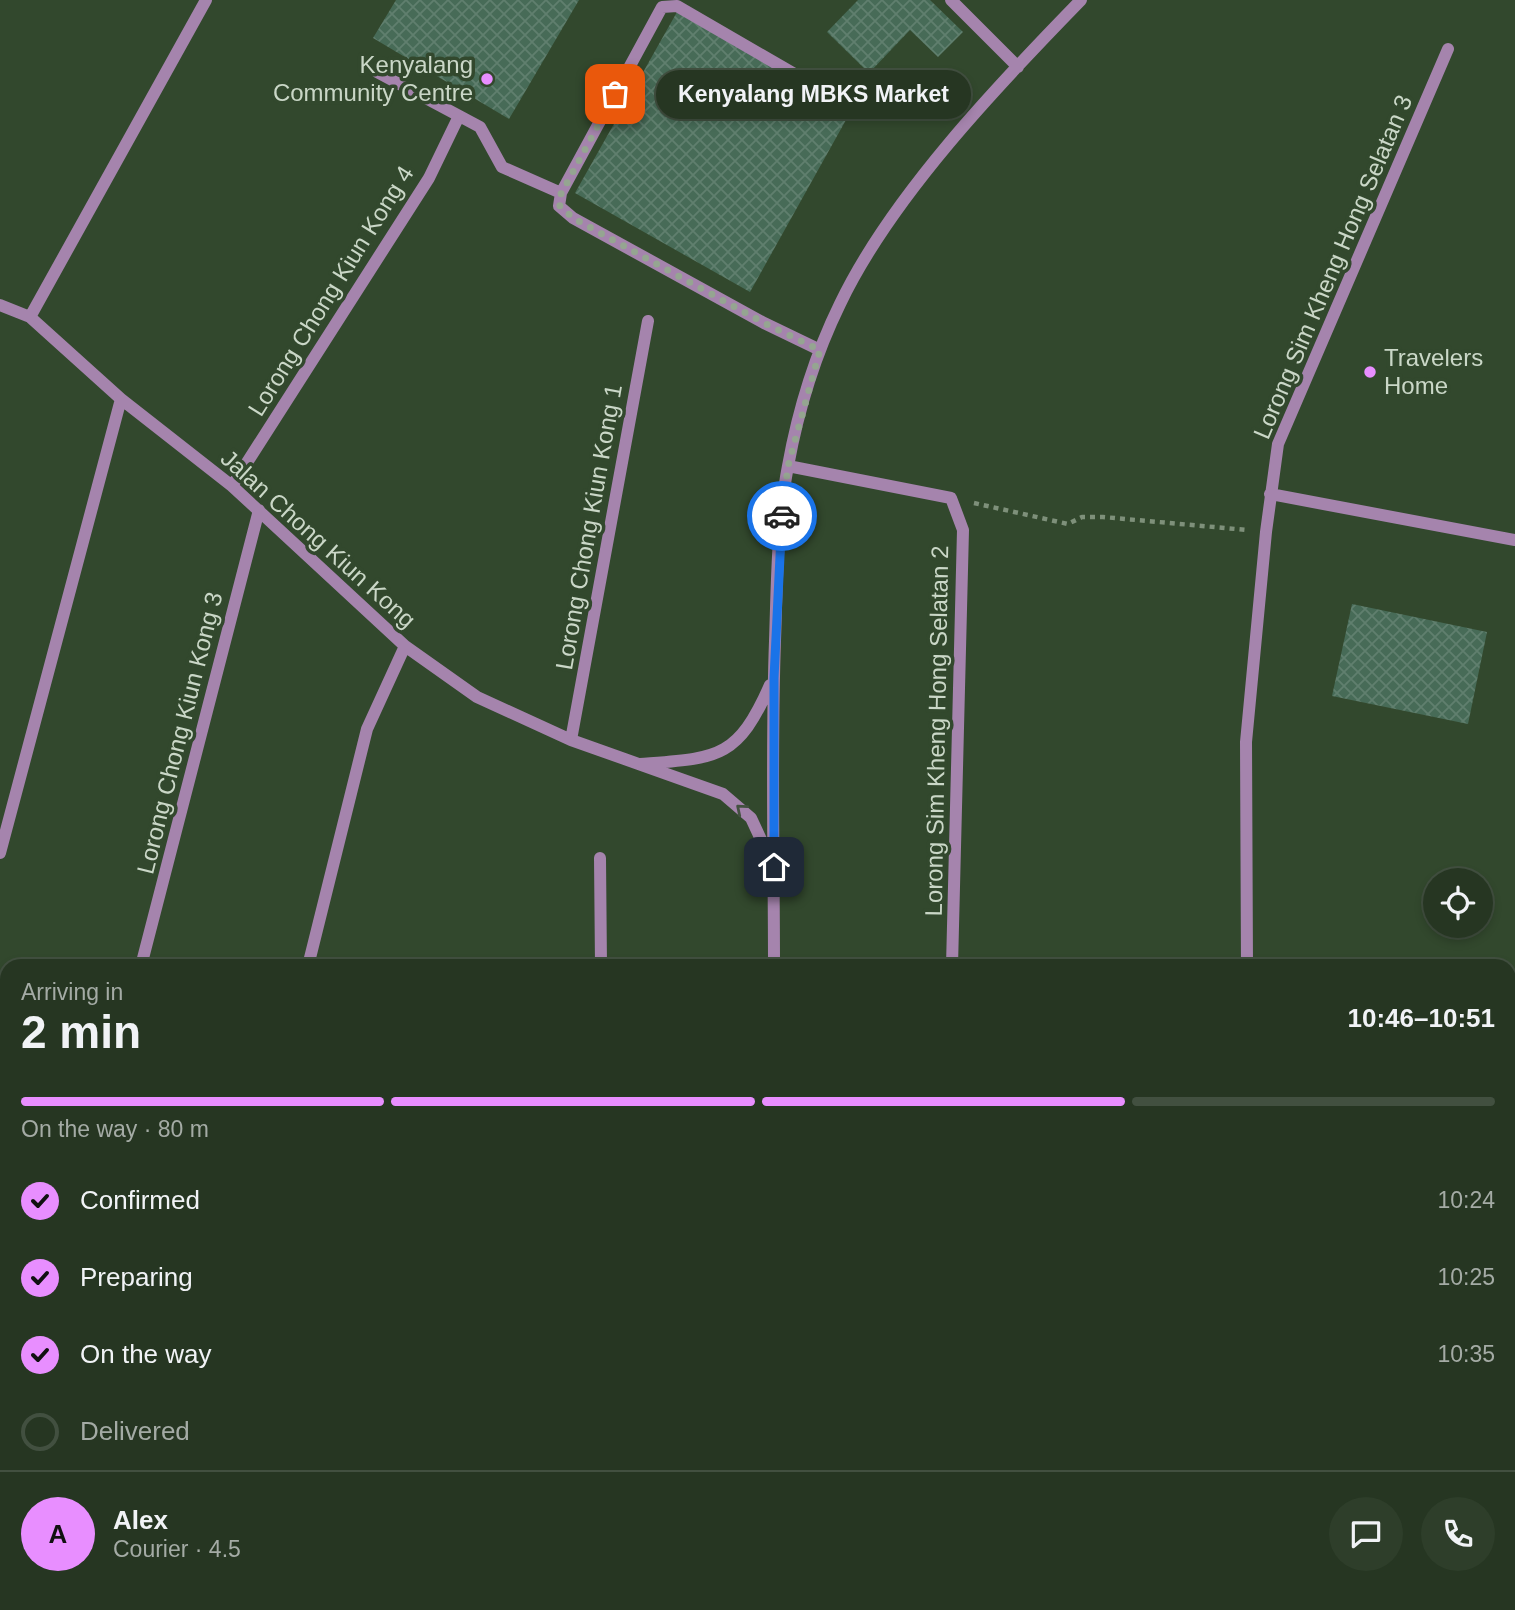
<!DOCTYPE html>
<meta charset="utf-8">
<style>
body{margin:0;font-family:Helvetica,sans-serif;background:#2e3e2a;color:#f1f3f6;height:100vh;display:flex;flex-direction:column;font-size:26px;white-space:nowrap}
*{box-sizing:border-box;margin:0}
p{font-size:23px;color:#a4aba5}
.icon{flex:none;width:38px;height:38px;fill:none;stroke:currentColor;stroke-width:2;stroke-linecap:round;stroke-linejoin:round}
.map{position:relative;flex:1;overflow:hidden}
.side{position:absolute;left:0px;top:959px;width:1516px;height:651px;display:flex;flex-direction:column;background:#263622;border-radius:21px 21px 0 0;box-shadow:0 4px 10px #0003,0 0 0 2px #425040}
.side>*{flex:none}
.tools{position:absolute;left:1423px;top:868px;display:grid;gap:14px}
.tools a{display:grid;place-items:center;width:70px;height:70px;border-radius:50%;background:#263622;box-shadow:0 4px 10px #0003,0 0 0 2px #425040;font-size:35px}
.pin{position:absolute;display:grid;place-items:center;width:60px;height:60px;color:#fff;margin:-30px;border-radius:14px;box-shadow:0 4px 10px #0006}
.courier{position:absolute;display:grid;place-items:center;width:70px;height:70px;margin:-35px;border:5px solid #1a73e8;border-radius:50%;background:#fff;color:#222;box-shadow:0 2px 9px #0007}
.bubble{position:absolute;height:49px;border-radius:24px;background:#263622;box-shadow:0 4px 10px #0003,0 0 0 2px #425040;font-size:23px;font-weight:600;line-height:49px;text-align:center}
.headline em{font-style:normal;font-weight:600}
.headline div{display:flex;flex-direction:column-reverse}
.headline{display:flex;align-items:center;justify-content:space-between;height:119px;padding:0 21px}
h1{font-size:46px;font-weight:600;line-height:52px}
.bar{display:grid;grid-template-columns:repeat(4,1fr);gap:10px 7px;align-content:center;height:84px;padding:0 21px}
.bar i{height:9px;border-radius:5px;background:#425040}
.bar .current{background:#e88eff}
.bar p{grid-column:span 4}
.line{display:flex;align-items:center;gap:18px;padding:0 21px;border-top:2px solid #425040}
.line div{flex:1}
.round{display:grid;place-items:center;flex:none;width:74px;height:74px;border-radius:37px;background:#2e3e2a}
ol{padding:0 21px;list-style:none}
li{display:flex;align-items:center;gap:21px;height:77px}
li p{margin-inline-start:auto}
li .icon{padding:7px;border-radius:50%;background:#e88eff;color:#111;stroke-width:4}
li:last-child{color:#a4aba5}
li i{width:38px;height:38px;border:4px solid #425040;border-radius:50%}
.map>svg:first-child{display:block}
.building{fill:url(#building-cross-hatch)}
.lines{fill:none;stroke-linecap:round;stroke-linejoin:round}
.path{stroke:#7e907a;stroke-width:4.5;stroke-dasharray:5 5;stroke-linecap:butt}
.minor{stroke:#a584ad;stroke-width:12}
.oneway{stroke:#435140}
.done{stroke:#95a591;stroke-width:7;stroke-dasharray:0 12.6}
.route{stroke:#1a73e8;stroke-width:9}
.poi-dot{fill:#e88eff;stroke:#32482d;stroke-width:2.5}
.labels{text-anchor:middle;stroke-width:7;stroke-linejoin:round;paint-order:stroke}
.poi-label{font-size:24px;fill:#cad7c7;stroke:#32482d;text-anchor:end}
.street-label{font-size:24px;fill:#cad7c7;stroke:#32482d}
</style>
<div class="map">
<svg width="1515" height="1610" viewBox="0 0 1515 1610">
<defs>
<pattern id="building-cross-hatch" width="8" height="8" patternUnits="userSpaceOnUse" patternTransform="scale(1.75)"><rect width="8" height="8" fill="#476b57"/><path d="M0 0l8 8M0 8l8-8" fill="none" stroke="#607f6e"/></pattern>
</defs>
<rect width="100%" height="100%" fill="#32482d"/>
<!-- building -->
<path class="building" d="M396 0H579L509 119 373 38Z
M858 0H930L963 32 938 57 910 30 869 73 827 32Z
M677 12 851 111 750 292 575 193Z
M1352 604 1487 632 1468 724 1332 696Z"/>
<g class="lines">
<!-- path -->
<path class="path" d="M974 503 1068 524 1082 517H1103L1247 530"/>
<!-- minor -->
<path class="minor" d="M951 0 1018 67
M377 72 480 127 502 167 561 193
M0 305 30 317 121 399 232 486 405 646 477 697 571 740 723 794 751 818 771 861
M30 317 206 0
M820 350 764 323 573 218 559 206 561 193 662 7 677 6 848 105
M788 466 951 498 963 530 952 966
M232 486 429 178 459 116
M1270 494 1515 540
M571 740 648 321
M640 764C717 758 737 760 770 685
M0 853 121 399
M600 858 601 966
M141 966 259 510
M308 966 367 729 405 646
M774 966C774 858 771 749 775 641 777 583 777 523 788 466 798 411 816 353 840 304 891 197 999 84 1081 0
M1247 966 1246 742 1266 532 1278 444 1448 49
M0 1343 7 1335
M1508 1419 1515 1412
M1508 1466 1515 1467
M399 1603 400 1610
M605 1603V1610
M772 1603V1610
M950 1603V1610
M1248 1603V1610
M1460 1610V1603"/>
</g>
<!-- one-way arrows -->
<defs><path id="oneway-chevron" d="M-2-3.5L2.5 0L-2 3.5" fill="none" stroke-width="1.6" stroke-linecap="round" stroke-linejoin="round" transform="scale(1.75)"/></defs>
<use class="oneway" href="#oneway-chevron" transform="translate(741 809) rotate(-140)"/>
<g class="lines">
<!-- done -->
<path class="done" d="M615 94 561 194 559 205 573 218 764 323 820 350 788 466 782 516"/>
<!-- route -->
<path class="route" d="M774 867V678L782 516"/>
</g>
<!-- markers -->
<g class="poi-dot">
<circle cx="487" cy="79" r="7"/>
<circle cx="1370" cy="372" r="7"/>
</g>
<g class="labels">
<!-- poi labels -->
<g class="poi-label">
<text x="473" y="73">Kenyalang<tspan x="473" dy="28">Community Centre</tspan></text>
<text x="1384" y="366" text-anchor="start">Travelers<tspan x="1384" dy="28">Home</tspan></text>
</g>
<!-- street labels -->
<g class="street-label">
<text transform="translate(1333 267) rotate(-67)" y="8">Lorong Sim Kheng Hong Selatan 3</text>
<text transform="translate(331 291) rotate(-58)" y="8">Lorong Chong Kiun Kong 4</text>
<text transform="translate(589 527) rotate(-80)" y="8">Lorong Chong Kiun Kong 1</text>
<text transform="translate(318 539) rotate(42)" y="8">Jalan Chong Kiun Kong</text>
<text transform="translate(937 731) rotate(-89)" y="8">Lorong Sim Kheng Hong Selatan 2</text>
<text transform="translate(180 733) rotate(-76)" y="8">Lorong Chong Kiun Kong 3</text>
</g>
</g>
</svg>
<div class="tools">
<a><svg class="icon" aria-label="locate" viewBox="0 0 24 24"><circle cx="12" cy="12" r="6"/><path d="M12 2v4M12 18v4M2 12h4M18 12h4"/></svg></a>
</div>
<div class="pin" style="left:615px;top:94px;background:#ea580c"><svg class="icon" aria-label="bag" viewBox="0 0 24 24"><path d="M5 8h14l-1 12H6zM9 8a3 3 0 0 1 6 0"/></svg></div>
<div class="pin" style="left:774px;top:867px;background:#1f2937"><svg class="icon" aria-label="home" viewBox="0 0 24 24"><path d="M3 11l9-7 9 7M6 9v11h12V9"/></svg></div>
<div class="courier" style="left:782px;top:516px"><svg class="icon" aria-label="car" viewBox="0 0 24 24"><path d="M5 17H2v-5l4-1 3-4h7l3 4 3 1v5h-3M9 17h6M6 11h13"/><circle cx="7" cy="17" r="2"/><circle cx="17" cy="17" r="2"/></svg></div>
<div class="bubble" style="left:656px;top:70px;width:315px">Kenyalang MBKS Market</div>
<section class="side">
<div class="headline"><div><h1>2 min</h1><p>Arriving in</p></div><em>10:46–10:51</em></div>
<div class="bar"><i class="current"></i><i class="current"></i><i class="current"></i><i></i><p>On the way · 80 m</p></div>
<ol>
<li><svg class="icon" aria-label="check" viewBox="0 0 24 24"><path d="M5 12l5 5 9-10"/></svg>Confirmed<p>10:24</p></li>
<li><svg class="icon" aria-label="check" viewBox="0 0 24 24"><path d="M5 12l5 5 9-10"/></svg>Preparing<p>10:25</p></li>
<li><svg class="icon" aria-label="check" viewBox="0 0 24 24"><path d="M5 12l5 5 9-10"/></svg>On the way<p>10:35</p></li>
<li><i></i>Delivered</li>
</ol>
<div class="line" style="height:126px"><b class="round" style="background:#e88eff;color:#111">A</b><div><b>Alex</b><p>Courier · 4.5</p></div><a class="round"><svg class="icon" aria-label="chat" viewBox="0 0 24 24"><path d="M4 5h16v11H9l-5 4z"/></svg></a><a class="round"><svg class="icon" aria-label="phone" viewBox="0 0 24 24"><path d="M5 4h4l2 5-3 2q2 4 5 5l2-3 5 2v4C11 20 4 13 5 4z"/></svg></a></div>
</section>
</div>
